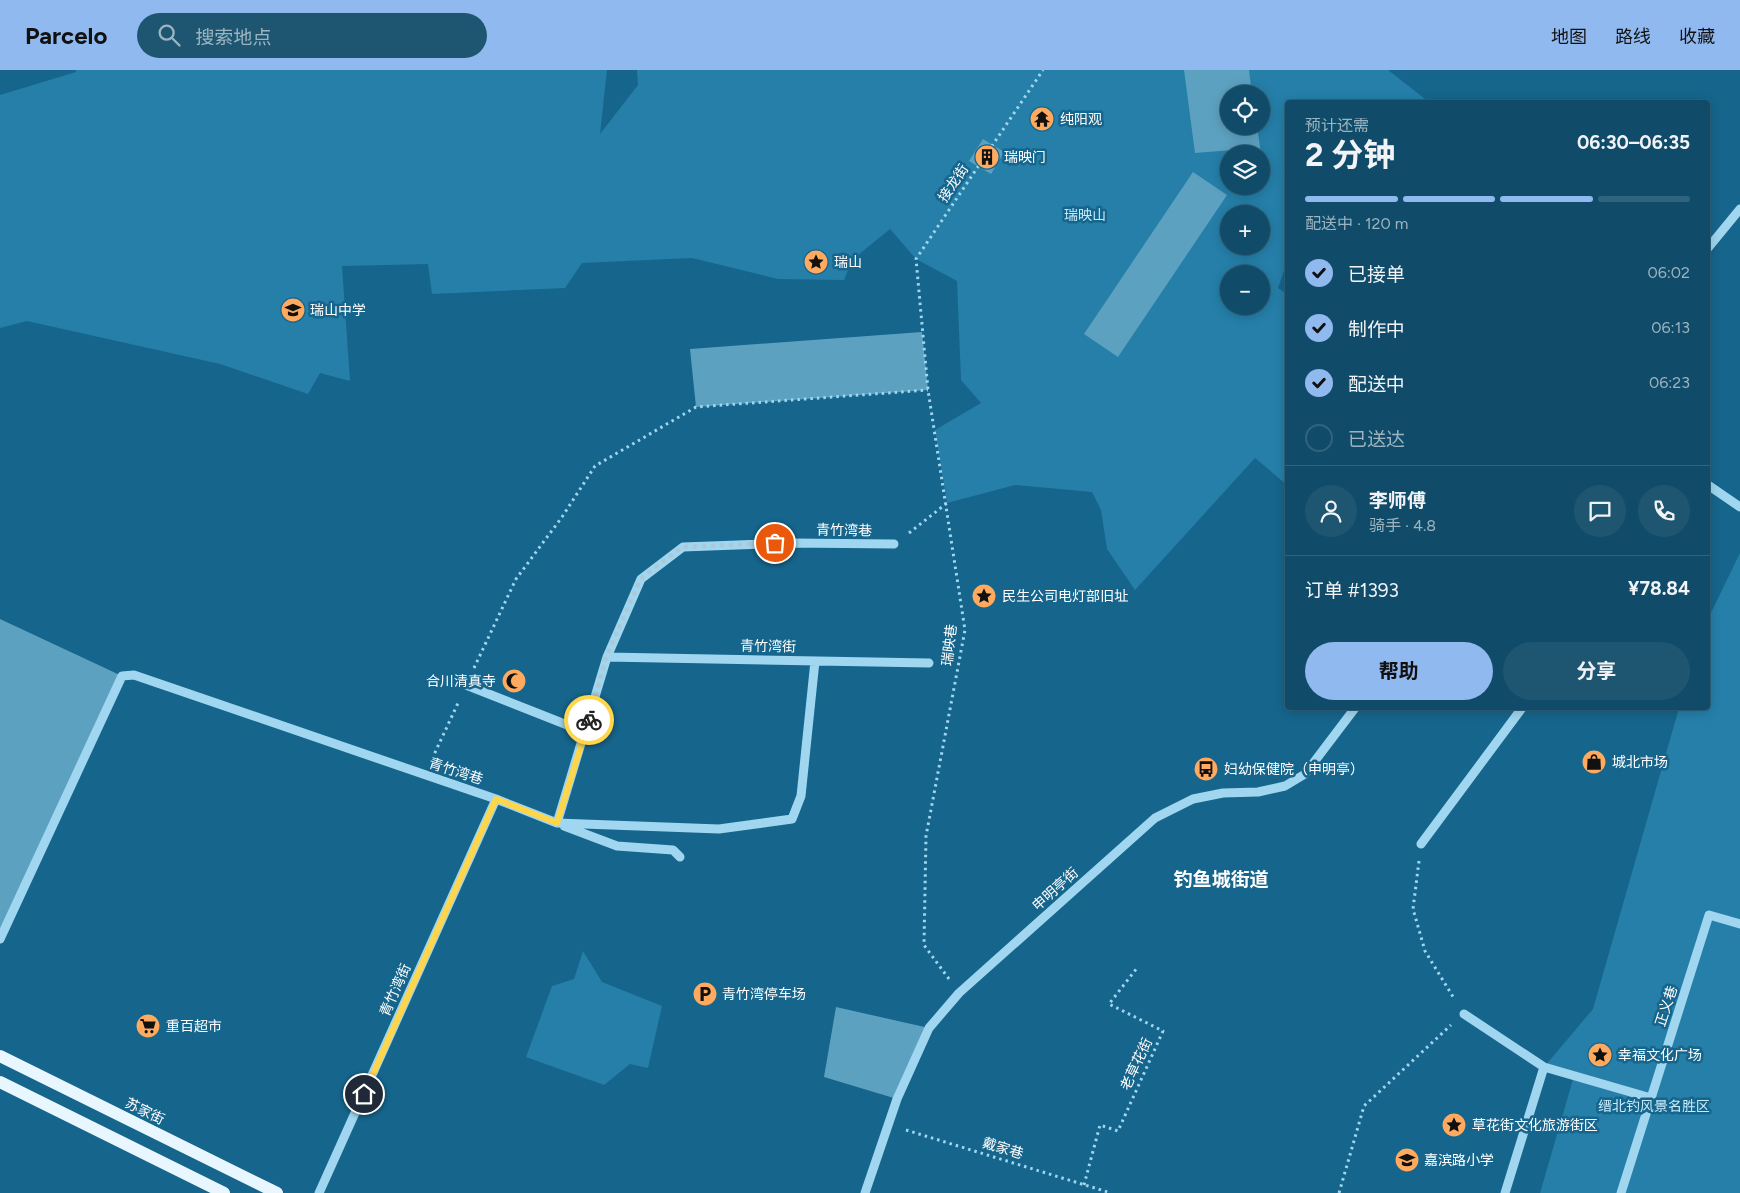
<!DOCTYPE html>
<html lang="zh">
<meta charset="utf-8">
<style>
body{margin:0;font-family:Figtree,"Noto Sans SC",sans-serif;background:#1e5671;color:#f1f3f6;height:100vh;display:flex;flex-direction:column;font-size:19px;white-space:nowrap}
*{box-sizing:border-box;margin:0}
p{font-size:16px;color:#9cb4c0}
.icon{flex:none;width:28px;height:28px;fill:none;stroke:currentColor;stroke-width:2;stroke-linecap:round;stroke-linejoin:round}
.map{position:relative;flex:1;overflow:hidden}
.details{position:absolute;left:1285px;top:30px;width:425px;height:610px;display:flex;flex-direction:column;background:#104c69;border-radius:5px;box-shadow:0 2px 12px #0003,0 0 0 1px #30637d}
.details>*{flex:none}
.buttons{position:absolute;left:1220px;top:15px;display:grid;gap:10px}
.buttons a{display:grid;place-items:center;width:50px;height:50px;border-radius:50%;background:#104c69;box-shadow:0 2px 12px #0003,0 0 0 1px #30637d;font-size:25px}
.pin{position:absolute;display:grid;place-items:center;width:42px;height:42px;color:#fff;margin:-21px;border:2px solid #fff;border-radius:50%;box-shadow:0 1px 5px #0007}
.courier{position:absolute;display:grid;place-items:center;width:50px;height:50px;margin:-25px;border:4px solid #ffd54a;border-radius:50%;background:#fff;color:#222;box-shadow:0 1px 6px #0007}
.summary em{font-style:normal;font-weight:700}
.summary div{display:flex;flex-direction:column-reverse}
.summary{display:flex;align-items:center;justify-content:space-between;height:85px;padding:0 20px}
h1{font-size:32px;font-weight:700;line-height:38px}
.bar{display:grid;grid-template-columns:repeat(4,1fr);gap:8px 5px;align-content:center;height:60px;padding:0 20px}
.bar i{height:6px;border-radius:4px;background:#30637d}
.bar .current{background:#90b9f0}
.bar p{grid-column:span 4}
.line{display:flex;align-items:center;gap:12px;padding:0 20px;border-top:1px solid #30637d}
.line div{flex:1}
.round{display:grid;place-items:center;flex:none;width:52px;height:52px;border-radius:26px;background:#1e5671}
ol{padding:0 20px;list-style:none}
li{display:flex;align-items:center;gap:15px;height:55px}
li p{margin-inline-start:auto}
li .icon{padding:5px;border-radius:50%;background:#90b9f0;color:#111;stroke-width:4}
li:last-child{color:#9cb4c0}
li i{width:28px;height:28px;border:2px solid #30637d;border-radius:50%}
.cta{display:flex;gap:10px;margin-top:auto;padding:10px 20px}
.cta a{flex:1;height:58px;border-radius:30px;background:#90b9f0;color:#111;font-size:20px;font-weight:700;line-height:58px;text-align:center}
.cta a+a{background:#1e5671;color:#f1f3f6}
header{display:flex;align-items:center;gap:30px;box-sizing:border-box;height:70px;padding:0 25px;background:#90b9f0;color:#111}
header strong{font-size:24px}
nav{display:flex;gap:28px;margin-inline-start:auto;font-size:18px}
.search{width:350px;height:45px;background:#1e5671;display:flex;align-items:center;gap:12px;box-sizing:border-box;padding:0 18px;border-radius:28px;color:#9cb4c0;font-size:19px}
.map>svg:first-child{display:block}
.green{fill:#257fa9;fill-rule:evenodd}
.building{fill:#5da1c1}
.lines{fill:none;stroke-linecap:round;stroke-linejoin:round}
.path{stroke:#a0d6ef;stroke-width:3;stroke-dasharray:2.5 4;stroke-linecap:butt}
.minor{stroke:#a0d6ef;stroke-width:9}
.major{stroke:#e8f6ff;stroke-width:12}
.done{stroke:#adc9d7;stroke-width:5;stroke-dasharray:0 9}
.route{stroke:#ffd54a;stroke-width:6}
.labels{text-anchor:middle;stroke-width:5;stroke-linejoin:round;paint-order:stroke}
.poi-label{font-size:14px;fill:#fff;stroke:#16658c;text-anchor:start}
.street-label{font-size:14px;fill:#fff;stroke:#16658c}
.park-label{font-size:14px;fill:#c6ebfb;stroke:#16658c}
.district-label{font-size:19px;font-weight:bold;fill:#fff;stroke:#16658c}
</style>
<header>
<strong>Parcelo</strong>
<div class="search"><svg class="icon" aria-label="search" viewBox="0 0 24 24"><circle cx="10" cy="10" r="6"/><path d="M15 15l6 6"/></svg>搜索地点</div>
<nav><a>地图</a><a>路线</a><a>收藏</a></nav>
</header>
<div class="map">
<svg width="1740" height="1123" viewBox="0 0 1740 1123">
<rect width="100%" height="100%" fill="#16658c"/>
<!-- green -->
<path class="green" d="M76 0H607L600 64 638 15 637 0H1388L1429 32H1288V189L1278 218 1287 224V415L1255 388 1135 520 1107 479 1101 440 1092 422 1015 415 947 433 935 360 981 333 961 310 957 211 916 189 890 159 852 190 844 210 778 209 692 188 582 193 565 218 432 224 428 194 342 196 350 311 320 303 308 324 220 294 27 251 0 258V25L76 2ZM1229 24H1261V56H1229ZM1229 84H1261V116H1229ZM1229 144H1261V176H1229ZM1229 204H1261V236H1229Z
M1740 483V1123H1540L1574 1006 1544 997 1593 939 1679 638H1708V549Z
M583 881 602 912 662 936 648 998 630 994 604 1015 526 987 552 916 574 909Z"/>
<!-- building -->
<path class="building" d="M1184 0H1249L1252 24H1229V56H1257L1261 84H1238L1233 80 1195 83Z
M983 69 1004 82 991 104 969 91Z
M1193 102 1227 125 1118 287 1084 264Z
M922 262 928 320 696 337 690 279Z
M0 549 122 606 0 869Z
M836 937 929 958 897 1029 824 1007Z"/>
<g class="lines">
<!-- path -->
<path class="path" d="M909 463 947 433
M474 598 516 509 562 447 595 396 696 337 928 320
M432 689 459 631
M1419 791 1413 839 1425 881 1455 930
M949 909 924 875 926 766 965 560 928 320 916 189 1043 0
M906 1060 1111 1123
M1084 1115 1100 1055 1118 1061 1163 961 1109 934 1137 898
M1339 1123 1364 1036 1451 955"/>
<!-- minor -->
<path class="minor" d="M1708 178 1740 139
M1708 415 1740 437
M607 587 929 593
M466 615 585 662
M557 753 719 759 792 749 801 726 815 591
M564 756 617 776 673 780 680 787
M1421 774 1522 638
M0 869 122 606 134 605 496 729 557 753 607 587 641 509 683 477 793 473 894 474
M1464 944 1544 997 1651 1028
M319 1123 496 729
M865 1123 897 1029 929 958 959 923 1155 748 1193 729 1223 723 1258 722 1285 716 1305 704 1355 638
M1505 1123 1544 997
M1621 1123 1709 845 1740 854"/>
<!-- major -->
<path class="major" d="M0 986 277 1123
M0 1012 224 1123"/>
</g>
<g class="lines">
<!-- done -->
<path class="done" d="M589 650 606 587 641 508 682 477 775 473"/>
<!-- route -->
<path class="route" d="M364 1024 496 729 557 753 589 650"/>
</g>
<!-- icons -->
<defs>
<symbol id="temple-disc" viewBox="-11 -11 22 22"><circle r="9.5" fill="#ffaa5e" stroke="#16658c"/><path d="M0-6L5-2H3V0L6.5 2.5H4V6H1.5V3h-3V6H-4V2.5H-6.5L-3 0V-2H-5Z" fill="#111"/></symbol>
<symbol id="building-disc" viewBox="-11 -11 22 22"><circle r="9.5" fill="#ffaa5e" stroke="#16658c"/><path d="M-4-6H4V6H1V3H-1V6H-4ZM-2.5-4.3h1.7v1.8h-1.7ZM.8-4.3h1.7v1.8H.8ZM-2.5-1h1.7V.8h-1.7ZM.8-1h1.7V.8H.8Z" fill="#111"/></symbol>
<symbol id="sight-disc" viewBox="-11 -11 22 22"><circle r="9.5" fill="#ffaa5e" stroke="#16658c"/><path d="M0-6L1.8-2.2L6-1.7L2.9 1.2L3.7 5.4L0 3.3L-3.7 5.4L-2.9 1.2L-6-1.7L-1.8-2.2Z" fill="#111"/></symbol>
<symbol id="school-disc" viewBox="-11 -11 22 22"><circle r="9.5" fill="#ffaa5e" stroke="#16658c"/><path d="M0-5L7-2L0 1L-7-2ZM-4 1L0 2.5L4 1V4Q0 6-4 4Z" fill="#111"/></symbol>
<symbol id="mosque-disc" viewBox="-11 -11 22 22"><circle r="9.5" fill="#ffaa5e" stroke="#16658c"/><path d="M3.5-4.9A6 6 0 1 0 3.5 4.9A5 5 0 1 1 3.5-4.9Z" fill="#111"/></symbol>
<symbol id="shop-disc" viewBox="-11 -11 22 22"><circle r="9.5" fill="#ffaa5e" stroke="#16658c"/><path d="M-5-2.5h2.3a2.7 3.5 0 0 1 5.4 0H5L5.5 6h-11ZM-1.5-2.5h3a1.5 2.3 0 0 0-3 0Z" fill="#111"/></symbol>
<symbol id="bus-disc" viewBox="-11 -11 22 22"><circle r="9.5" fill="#ffaa5e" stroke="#16658c"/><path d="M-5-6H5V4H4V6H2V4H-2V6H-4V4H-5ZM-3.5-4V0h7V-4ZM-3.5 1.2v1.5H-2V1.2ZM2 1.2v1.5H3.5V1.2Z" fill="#111"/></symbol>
<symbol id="parking-disc" viewBox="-11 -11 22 22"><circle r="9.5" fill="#ffaa5e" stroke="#16658c"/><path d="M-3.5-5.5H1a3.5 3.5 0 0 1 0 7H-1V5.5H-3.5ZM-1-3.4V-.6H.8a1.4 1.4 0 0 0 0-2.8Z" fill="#111"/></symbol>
<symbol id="supermarket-disc" viewBox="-11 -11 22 22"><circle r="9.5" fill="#ffaa5e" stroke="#16658c"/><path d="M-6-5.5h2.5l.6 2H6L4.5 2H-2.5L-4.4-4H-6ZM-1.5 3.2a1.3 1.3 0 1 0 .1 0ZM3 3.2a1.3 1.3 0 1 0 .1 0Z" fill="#111"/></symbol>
</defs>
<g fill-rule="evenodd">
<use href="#temple-disc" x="1028" y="35" width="28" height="28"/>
<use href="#building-disc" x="973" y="73" width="28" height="28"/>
<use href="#sight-disc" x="802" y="178" width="28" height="28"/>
<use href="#school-disc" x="279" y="226" width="28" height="28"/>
<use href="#sight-disc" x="970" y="512" width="28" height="28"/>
<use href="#mosque-disc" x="500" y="597" width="28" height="28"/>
<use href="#shop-disc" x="1580" y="678" width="28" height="28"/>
<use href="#bus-disc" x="1192" y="685" width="28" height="28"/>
<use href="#parking-disc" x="691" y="910" width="28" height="28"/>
<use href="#supermarket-disc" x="134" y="942" width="28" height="28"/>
<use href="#sight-disc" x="1586" y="971" width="28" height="28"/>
<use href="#sight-disc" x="1440" y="1041" width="28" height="28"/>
<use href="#school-disc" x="1393" y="1076" width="28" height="28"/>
</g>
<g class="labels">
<!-- poi labels -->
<g class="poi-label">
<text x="1060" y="54">纯阳观</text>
<text x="1004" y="92">瑞映门</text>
<text x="834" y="197">瑞山</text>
<text x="310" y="245">瑞山中学</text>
<text x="1002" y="531">民生公司电灯部旧址</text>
<text x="496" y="616" text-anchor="end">合川清真寺</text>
<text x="1612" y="697">城北市场</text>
<text x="1224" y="704">妇幼保健院（申明亭）</text>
<text x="722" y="929">青竹湾停车场</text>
<text x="166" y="961">重百超市</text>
<text x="1618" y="990">幸福文化广场</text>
<text x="1472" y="1060">草花街文化旅游街区</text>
<text x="1424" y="1095">嘉滨路小学</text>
</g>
<!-- street labels -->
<g class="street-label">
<text transform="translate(953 113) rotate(-56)" y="5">接龙街</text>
<text transform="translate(844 460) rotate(1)" y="5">青竹湾巷</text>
<text transform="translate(949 575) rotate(-83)" y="5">瑞映巷</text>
<text transform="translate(768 576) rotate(1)" y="5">青竹湾街</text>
<text transform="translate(456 701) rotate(18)" y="5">青竹湾巷</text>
<text transform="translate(1055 819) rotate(-42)" y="5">申明亭街</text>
<text transform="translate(395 920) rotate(-66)" y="5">青竹湾街</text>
<text transform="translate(1666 936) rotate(-72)" y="5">正义巷</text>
<text transform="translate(1136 994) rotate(-65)" y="5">老草花街</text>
<text transform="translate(145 1041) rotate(26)" y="5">苏家街</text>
<text transform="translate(1003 1078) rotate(17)" y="5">戴家巷</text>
</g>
<!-- park labels -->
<g class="park-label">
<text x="1085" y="150">瑞映山</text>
<text x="1654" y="1041">缙北钓风景名胜区</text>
</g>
<!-- district labels -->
<g class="district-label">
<text x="1221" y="816">钓鱼城街道</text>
</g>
</g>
</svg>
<div class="buttons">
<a><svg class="icon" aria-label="locate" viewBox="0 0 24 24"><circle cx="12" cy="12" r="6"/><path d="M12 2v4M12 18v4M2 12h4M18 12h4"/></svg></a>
<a><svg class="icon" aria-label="layers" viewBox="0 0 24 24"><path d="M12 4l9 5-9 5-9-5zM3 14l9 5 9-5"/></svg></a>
<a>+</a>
<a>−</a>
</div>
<div class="pin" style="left:775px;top:473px;background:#ea580c"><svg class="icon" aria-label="bag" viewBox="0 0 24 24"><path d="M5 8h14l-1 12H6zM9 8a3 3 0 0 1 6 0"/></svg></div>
<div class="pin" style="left:364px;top:1024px;background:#1f2937"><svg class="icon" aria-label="home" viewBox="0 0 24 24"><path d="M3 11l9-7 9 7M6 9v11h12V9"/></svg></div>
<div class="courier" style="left:589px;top:650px"><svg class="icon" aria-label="bike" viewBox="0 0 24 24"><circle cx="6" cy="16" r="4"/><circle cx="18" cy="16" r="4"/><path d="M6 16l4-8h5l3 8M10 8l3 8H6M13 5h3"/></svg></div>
<section class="details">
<div class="summary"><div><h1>2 分钟</h1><p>预计还需</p></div><em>06:30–06:35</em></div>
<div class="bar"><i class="current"></i><i class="current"></i><i class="current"></i><i></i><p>配送中 · 120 m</p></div>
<ol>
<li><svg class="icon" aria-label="check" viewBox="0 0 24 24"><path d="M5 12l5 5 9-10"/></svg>已接单<p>06:02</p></li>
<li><svg class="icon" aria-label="check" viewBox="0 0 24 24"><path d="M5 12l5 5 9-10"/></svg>制作中<p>06:13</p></li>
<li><svg class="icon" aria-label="check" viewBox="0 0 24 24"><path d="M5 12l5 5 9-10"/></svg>配送中<p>06:23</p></li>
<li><i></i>已送达</li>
</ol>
<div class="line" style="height:90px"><a class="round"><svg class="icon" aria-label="person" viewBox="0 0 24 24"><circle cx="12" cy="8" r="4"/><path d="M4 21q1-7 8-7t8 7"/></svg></a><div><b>李师傅</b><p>骑手 · 4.8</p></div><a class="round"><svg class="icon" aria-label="chat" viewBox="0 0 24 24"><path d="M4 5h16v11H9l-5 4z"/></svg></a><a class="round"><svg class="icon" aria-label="phone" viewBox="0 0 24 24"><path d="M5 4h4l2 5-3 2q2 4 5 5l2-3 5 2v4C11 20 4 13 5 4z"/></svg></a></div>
<div class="line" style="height:65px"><div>订单 #1393</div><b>¥78.84</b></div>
<div class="cta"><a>帮助</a><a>分享</a></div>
</section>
</div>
